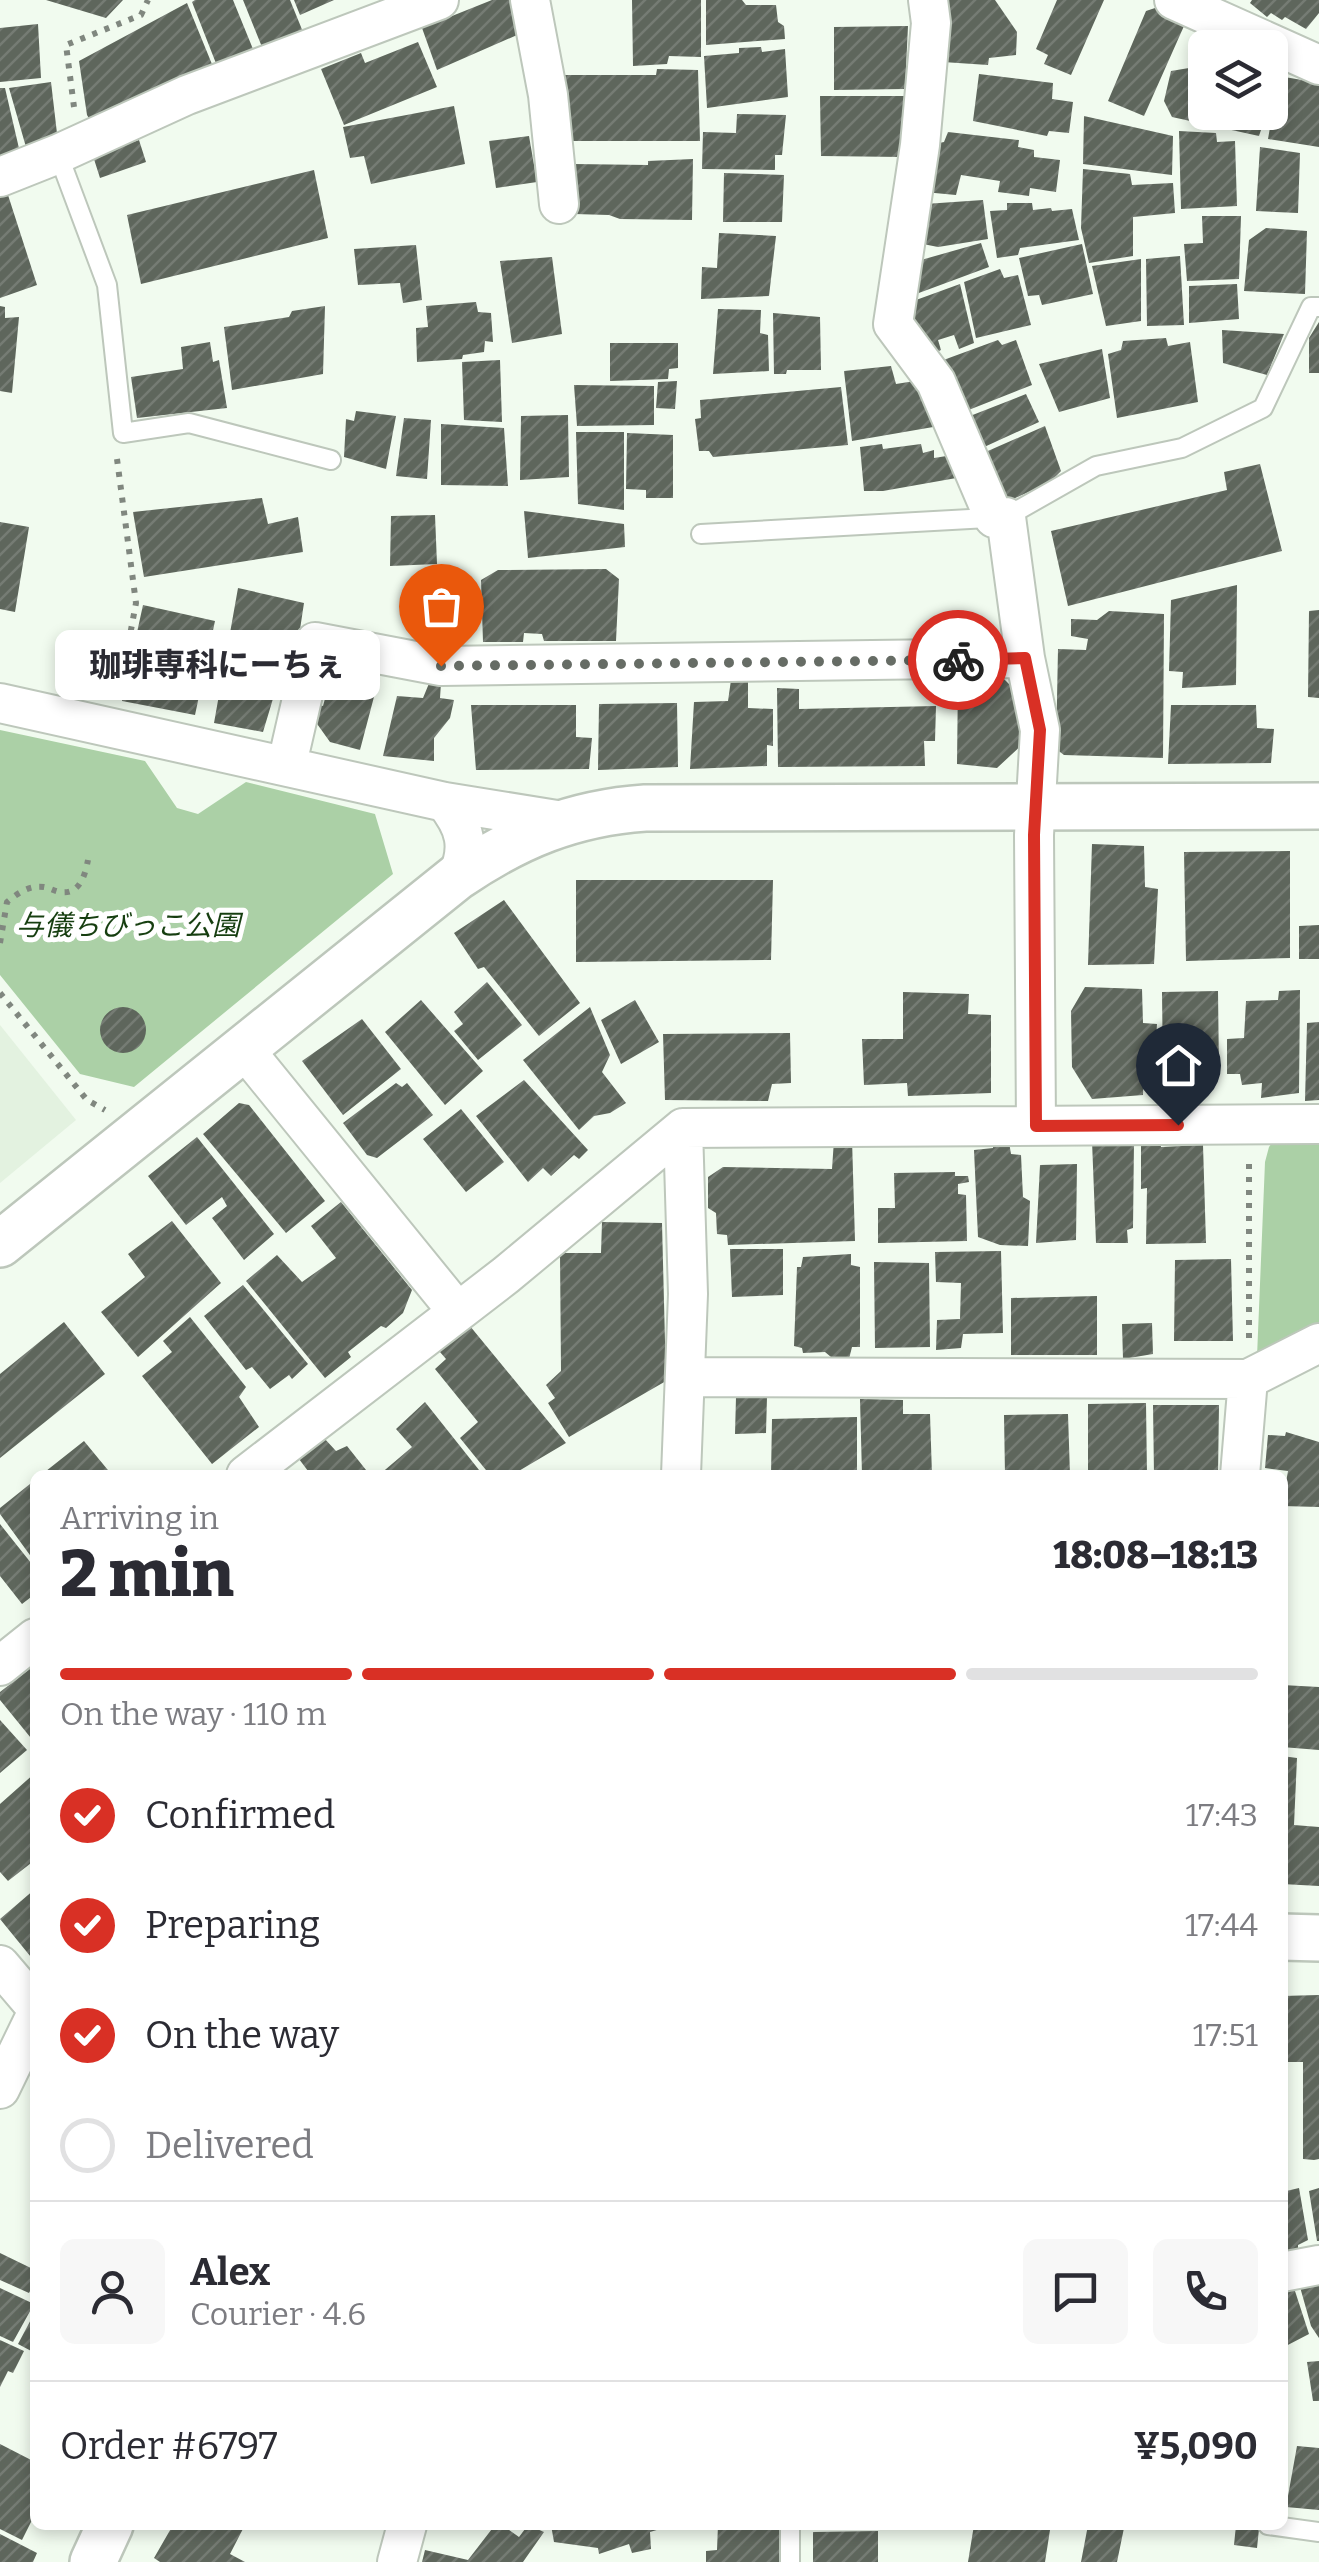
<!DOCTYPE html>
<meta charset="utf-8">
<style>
body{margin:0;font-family:Bitter,"Noto Sans JP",serif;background:#f7f7f7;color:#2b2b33;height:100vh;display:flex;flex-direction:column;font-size:38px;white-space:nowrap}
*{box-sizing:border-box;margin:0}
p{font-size:32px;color:#7c7c81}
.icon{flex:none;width:55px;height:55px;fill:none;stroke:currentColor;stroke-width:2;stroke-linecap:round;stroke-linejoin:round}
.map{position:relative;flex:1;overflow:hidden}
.side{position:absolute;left:30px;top:1470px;width:1258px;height:1060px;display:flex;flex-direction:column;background:#fff;border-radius:15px;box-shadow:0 5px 15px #0003}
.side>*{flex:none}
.buttons{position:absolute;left:1188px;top:30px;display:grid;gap:20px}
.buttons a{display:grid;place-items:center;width:100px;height:100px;border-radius:15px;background:#fff;box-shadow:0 5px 15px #0003;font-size:50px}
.pin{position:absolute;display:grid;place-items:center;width:85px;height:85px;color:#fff;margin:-102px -42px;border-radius:50% 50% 50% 0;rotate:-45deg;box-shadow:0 0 10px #0007}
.pin .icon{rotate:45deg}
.courier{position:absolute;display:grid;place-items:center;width:100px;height:100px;margin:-50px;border:8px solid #d93025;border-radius:50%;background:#fff;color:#222;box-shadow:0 2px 12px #0007}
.bubble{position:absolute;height:70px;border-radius:15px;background:#fff;box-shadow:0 5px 15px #0003;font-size:32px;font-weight:800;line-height:70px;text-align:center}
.summary em{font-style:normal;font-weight:800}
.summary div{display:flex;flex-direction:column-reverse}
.summary{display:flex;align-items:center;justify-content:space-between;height:170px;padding:0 30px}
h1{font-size:65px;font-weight:800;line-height:75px}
.bar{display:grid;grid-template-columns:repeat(4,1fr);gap:15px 10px;align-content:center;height:120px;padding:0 30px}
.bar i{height:12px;border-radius:8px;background:#e1e1e2}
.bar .selected{background:#d93025}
.bar p{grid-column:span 4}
.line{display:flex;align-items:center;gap:25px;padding:0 30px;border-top:2px solid #e1e1e2}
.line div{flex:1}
.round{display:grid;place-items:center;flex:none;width:105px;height:105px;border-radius:15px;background:#f7f7f7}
ol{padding:0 30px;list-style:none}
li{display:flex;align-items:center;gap:30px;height:110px}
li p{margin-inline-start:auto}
li .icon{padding:10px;border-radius:50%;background:#d93025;color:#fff;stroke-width:4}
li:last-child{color:#7c7c81}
li i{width:55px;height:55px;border:5px solid #e1e1e2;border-radius:50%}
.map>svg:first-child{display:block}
.built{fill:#e3f2e0}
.green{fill:#abd0a6}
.building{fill:url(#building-hatch)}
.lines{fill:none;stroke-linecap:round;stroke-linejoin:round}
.service-casing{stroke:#bdc7bb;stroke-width:22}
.minor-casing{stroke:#bdc7bb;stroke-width:42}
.tertiary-casing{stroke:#bdc7bb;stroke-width:50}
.path{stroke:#80877f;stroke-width:6;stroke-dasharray:5 8;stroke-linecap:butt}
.service{stroke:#fff;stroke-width:18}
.minor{stroke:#fff;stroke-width:38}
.tertiary{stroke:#fff;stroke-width:45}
.done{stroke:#666c65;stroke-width:10;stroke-dasharray:0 18}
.route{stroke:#d93025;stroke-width:12}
.labels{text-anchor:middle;stroke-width:10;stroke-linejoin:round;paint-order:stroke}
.park-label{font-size:28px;font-style:italic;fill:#163e10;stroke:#fff}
</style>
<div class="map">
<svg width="1319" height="2562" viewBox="0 0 1319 2562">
<defs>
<pattern id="building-hatch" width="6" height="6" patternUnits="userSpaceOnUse" patternTransform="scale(2.5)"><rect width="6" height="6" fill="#5e665c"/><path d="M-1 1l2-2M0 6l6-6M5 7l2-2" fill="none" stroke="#757c74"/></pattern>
</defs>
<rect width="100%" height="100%" fill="#f1fbef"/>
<!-- built -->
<path class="built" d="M0 1025 76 1120 0 1183Z"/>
<!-- green -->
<path class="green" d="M0 730 145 761 177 808 198 814 246 782 375 814 393 874 134 1087 80 1074 0 975Z
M1276 1137H1319V1336L1257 1357 1265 1162 1269 1147Z"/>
<!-- building -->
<path class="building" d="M46 0H123L106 18Z
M195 0H233L255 54 219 71 192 2Z
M243 0H290L303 32 262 47Z
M294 0H334L300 15Z
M492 0H510L524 32 437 70 422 28Z
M632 0H701V57L669 56 667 64 633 66Z
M706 0H742L746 5H776L778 22 784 26 785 39 706 45Z
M941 0H995L1017 32 1016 55 989 58 988 65 943 62Z
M1057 0H1104L1071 75 1044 64 1048 55 1036 49Z
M1252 0H1319V13L1306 29 1285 17 1282 20 1271 13 1267 17 1250 3Z
M187 3 216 74 96 130 87 115 79 61Z
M1155 8 1177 18 1184 26 1144 116 1108 101 1146 11Z
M38 24 41 78 0 82V28Z
M908 26 905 89 834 90V27Z
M418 42 437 87 344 125 321 69 361 53 365 63Z
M761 47 762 52 785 49 788 97 707 108 704 56 739 53V48Z
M1205 58V112L1266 115 1259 136 1172 117 1164 101 1171 71 1201 66Z
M657 69 698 70 700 141H568L562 75H656Z
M979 74 1053 83 1052 99 1073 102 1069 133 1049 131 1047 136 973 121Z
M1279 76 1319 83V147L1268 139Z
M51 82 58 142 28 154 9 88Z
M0 88H5L21 157 0 166Z
M820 96H905L902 157 821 156Z
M454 106 465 164 371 184 364 156 350 158 343 127Z
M737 114 786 115 782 155H775V170L702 169 703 132 736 133Z
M1084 116 1173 136 1172 175 1083 164Z
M1179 131 1216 133 1217 142 1235 141 1237 206 1181 209Z
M948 132 1019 140 1018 147 1034 150V157L1060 160 1056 192 1030 188 1029 196 998 192 1000 181 961 175 956 195 924 192 939 143 944 142Z
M529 136 537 182 496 188 489 141Z
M139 140 146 162 100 178 93 156Z
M1260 147 1300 153 1298 213 1256 211Z
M693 159 692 220 620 219 609 215 574 214 573 164 648 165V161Z
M1083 169 1130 174 1132 185 1173 183 1175 213 1133 217V256L1089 263 1081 228Z
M314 170 328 238 141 284 127 215Z
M724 173 784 175 782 222H723Z
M8 195 37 285 0 298V197Z
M983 200 988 239 938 247 918 243 925 204Z
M1007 203H1032L1033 210 1051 208 1052 211 1072 209 1079 240 1020 248 1018 255 997 258 990 211 1007 210Z
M1202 216H1241L1239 279 1187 281 1184 244 1203 243Z
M1266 228 1307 231 1305 294 1244 291 1249 240Z
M719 233 776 236 769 296 701 299 702 267 717 268Z
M981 243 989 267 908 297 921 260Z
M1082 244 1093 294 1042 305 1039 295 1028 296 1019 258Z
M416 245 422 300 403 303 400 283 358 285 354 249Z
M1180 256 1184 325 1147 326 1146 259Z
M552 257 562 334 512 343 500 261Z
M1141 259V321L1106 326 1092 266Z
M1000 269 1004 278 1018 275 1031 325 976 338 964 282Z
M960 284 974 343 959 349 954 335 938 340 941 350 929 356 905 304Z
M1237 284 1239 319 1189 323V286Z
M476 302 478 312 491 313 493 342 485 341 484 352 463 355 462 359 417 362 416 328 428 327 426 306Z
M0 306 5 307V318L19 317 12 393 0 391Z
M325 306 323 374 232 390 224 327 289 317 292 311Z
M718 309 761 310 760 333 768 335 769 371 713 374Z
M773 313 820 317 821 370H787L786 374H774Z
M1319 322V373H1309V338Z
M1222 330 1284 334 1267 375 1223 363Z
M1166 338 1168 346 1190 342 1198 402 1117 418 1108 354 1121 350 1123 341Z
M998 340 1002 345 1016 340 1032 385 961 413 938 362Z
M210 342 213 362 219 360 227 408 137 418 131 377 183 369 181 347Z
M610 343H678V368L669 369 668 379 610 381Z
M1102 349 1110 398 1059 412 1039 364Z
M500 360 502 422 464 420 462 362Z
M891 366 896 384 921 380 939 426 852 441 844 371Z
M677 381 675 409 656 408 658 382Z
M574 385 654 386V425L577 426Z
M841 387 848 445 713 457 709 451H699L695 419 701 418 700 400Z
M1026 394 1039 422 982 448 970 416Z
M356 411 396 416 386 469 344 457 346 419 354 421Z
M568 415 569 477 520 480 521 416Z
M404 418 431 420 427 479 396 476Z
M441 424 504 428 508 486 441 485Z
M1045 426 1061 471 1050 482 1009 501H999L981 454Z
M576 432H624V510L578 504Z
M627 433 673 435V498H646V490L626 489Z
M882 444 883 449 921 444 923 453 934 450V458L959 454 962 477 883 491H864L860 447Z
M1260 464 1282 551 1068 606 1051 531 1227 490 1224 472Z
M262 498 268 524 298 517 303 552 144 577 133 512Z
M524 511 624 524 625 547 528 558Z
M435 515 437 564 390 566 391 516Z
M0 522 29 527 15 612 0 609Z
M606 569 619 579 616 641H544L542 634 524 633 523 642H483L481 580 498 570Z
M1237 585 1236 685 1182 688 1183 672 1169 671 1171 600Z
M238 588 304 603 299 636 270 631 265 656 293 662 288 694 275 692 263 732 214 723Z
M143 605 215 621 195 715 122 701Z
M1319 610V698L1308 697 1309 611Z
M1109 611 1164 614 1163 758 1064 755 1056 749 1058 649 1086 650 1088 639 1071 636V619L1097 620Z
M342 663 380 674 360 750 330 742 315 721 320 705 323 706 333 669Z
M958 678H1003L1019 694 1026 741 997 768 957 764Z
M731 680H748V708L773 709V746L767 745V766L690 769 694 702 728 701Z
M430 681 441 683 440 698 454 700 450 718 434 738V761L383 756 397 696 423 698Z
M777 688 799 689V709L936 706 935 741H924L925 766 778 767Z
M677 703 678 767 598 770 599 704Z
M471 705H576V737L592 738 589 769 476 770Z
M1171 705H1256L1257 728 1274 729 1271 763 1168 764Z
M1092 844 1144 846 1145 887 1158 889 1154 964 1088 965Z
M1290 851V958L1186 961 1184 852Z
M576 880H773L771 960 576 962Z
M504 900 580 1003 539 1036 484 967 478 969 454 933Z
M1319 925V959H1299V926Z
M487 982 522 1025 478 1060 454 1031 463 1024 454 1012Z
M1085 987 1142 989 1143 1023 1157 1024 1155 1054 1144 1059 1143 1095 1092 1099 1072 1067 1071 1011Z
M1300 990 1299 1093 1261 1098 1262 1083 1242 1085 1240 1074H1227V1039L1244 1038 1246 1001 1278 1000 1279 991Z
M1218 991 1219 1072 1163 1074 1162 992Z
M903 992 969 994 968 1014 991 1015V1093L908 1096 907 1083 864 1085 862 1039H903Z
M421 1000 483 1071 445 1105 385 1032Z
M635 1000 659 1042 621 1064 601 1020Z
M590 1007 610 1055 602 1072 626 1103 610 1113 594 1116 579 1130 523 1060Z
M100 1030a23 23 0 1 1 46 0a23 23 0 1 1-46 0Z
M362 1019 401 1069 343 1115 302 1061Z
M1319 1022V1100L1305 1101 1307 1023Z
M790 1033 791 1083 772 1084 768 1101 665 1100 663 1034Z
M524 1080 588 1150 579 1159 574 1155 551 1176 543 1168 528 1182 476 1116Z
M396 1083 402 1087 407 1083 433 1115 377 1158 367 1155 343 1123Z
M239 1103 249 1105 325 1201 286 1233 203 1134Z
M461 1109 504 1162 466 1192 423 1139Z
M197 1137 274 1234 244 1260 212 1218 227 1206 222 1197 186 1225 148 1176Z
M852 1139 855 1241 728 1245 727 1235 717 1234 716 1213 708 1208V1177L723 1167 832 1169 834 1140Z
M1141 1140H1160L1161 1147 1203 1145 1206 1243 1146 1244 1147 1188 1141 1189Z
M1092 1141H1134L1133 1228 1127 1230 1128 1243H1096Z
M1009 1142 1011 1154 1021 1155 1023 1197 1030 1201 1028 1246 1000 1245 978 1237 974 1150 993 1148V1143Z
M1077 1164 1076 1240 1036 1243 1040 1165Z
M955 1172V1176H968L969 1182 958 1184V1194L966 1195 967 1241 878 1243V1208H895L894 1173Z
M341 1202 412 1290 403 1313 386 1328 381 1326 348 1352 351 1357 325 1378 246 1281 277 1255 302 1282 336 1258 311 1226Z
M172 1221 221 1283 138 1357 101 1312 145 1277 128 1254Z
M602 1222 662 1223 666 1381 569 1437 548 1403 555 1398 546 1385 561 1371 560 1253H601Z
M730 1249H783V1295L732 1297Z
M1001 1251 1003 1333 963 1334 961 1348 936 1350 937 1320 960 1319 961 1283 936 1282 935 1252Z
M851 1254V1265L860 1267V1347H852L849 1359 831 1357 825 1352 803 1353 802 1348 794 1346 797 1267H801L803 1257Z
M1231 1259 1233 1341H1174L1175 1260Z
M874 1262 929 1263 930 1347 875 1348Z
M243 1285 308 1364 292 1379 289 1375 270 1389 252 1367 246 1370 204 1316Z
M1097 1296V1355H1011V1298Z
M190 1317 246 1387 239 1397 259 1427 212 1464 142 1376 172 1352 163 1341Z
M465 1320 566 1443 512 1475H490L460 1438 478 1422 435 1369 446 1359 434 1345Z
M64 1322 105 1374 0 1458V1374Z
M1152 1323 1153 1354 1123 1359 1122 1324Z
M736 1397H767L766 1433 735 1434Z
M860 1399 903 1400V1414H930L932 1475H862Z
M425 1402 483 1475H379L412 1447 396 1429Z
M1146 1403 1147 1475H1088V1404Z
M1153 1405H1219L1218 1475H1154Z
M1068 1414 1070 1475H1005L1004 1415Z
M857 1417V1475H771L772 1419Z
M1286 1432 1319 1442V1507L1282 1506 1288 1471 1265 1468 1268 1435 1285 1436Z
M324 1438 336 1451 347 1446 370 1475H311L299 1459Z
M84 1441 112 1475H41Z
M35 1480V1562L0 1514V1508Z
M0 1524 35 1568V1594L22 1604 0 1576Z
M35 1665V1743L0 1700V1692Z
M1282 1685 1319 1687V1750L1282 1747Z
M0 1720 27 1750 0 1773Z
M1282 1756 1297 1758 1294 1825 1319 1827V1886L1282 1884Z
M35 1773V1860L8 1881 0 1872V1804Z
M35 1889V1962L0 1919Z
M1319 1995V2159L1314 2160 1303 2159V2062H1282V1996Z
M1299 2188 1308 2240 1298 2245V2255L1282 2259V2192Z
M1319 2188V2241H1317L1309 2191Z
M0 2253 35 2270V2281L29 2293 0 2280Z
M1319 2281V2338L1311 2326 1300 2287Z
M0 2288 34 2304 13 2342 0 2336Z
M1294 2288 1309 2334 1282 2348V2291Z
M35 2312V2353L18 2344Z
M0 2340 24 2351 13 2373 8 2371 0 2387Z
M1319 2361V2401H1313L1307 2362Z
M0 2444 35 2462V2514L22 2540 0 2529Z
M1297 2446 1319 2448V2510L1286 2507Z
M173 2525H245L230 2554 245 2562H160L154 2558Z
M495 2525H502L519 2537 528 2525 544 2532 523 2562H422L425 2550 468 2560Z
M551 2525H670V2526L650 2532 651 2549 632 2553 629 2544 599 2554 598 2548 554 2542Z
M718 2525H780V2562H706V2551L717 2550Z
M974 2525H1028L1050 2530 1045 2562H968Z
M1088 2525 1124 2528 1117 2562H1081Z
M1236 2525 1259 2529 1257 2548 1234 2545Z
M878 2531V2562H813V2532Z
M0 2534 37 2553 33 2562H0Z"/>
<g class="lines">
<defs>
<path id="service" d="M58 154 107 285 123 433 189 423 331 460
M701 534 1006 517 1096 466 1182 448 1263 408 1311 307H1319
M790 2525V2562
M1268 2525 1319 2532"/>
<path id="minor" d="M530 0 548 95 559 204
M928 0 931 23 920 145 893 324 936 382 994 518
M1174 0 1319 65
M0 177 58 154 187 95 439 0
M1006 517 1025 658 1040 730 1034 835 1036 1126
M0 703 445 802 563 821
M287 764 315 642 441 666 1025 658
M445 802C465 827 471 847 457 877
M244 1049 457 1311
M685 1377 1248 1379 1319 1343
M246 1475 506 1275 683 1128 1319 1124
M681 1475 688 1294 683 1128
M1240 1475 1248 1379
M0 1666 35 1638
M0 1965 35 2006
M0 2089 35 2017
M1282 2272 1319 2265
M397 2562 407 2525"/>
<path id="tertiary" d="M0 1244 457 877C517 836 573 813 645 808L1319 806
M1282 1937 1319 1938
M93 2562 110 2525"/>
</defs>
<!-- service casing -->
<use href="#service" class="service-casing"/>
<!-- minor casing -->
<use href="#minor" class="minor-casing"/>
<!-- tertiary casing -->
<use href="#tertiary" class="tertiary-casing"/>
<!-- path -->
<path class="path" d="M74 107 66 45 141 15 148 0
M117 459 136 603 119 694
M0 943 7 902C18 893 29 885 44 887 50 888 54 891 60 892 80 895 85 875 88 860
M0 993 87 1100 105 1110
M1249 1338V1161"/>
<!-- service -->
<use href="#service" class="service"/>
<!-- minor -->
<use href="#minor" class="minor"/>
<!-- tertiary -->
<use href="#tertiary" class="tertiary"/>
</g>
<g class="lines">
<!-- done -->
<path class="done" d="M441 666 958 660"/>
<!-- route -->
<path class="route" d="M958 660 1025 658 1040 730 1034 835 1036 1126 1178 1125"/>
</g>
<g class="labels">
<!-- park labels -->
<g class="park-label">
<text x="128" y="935">与儀ちびっこ公園</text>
</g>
</g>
</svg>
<div class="buttons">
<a><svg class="icon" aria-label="layers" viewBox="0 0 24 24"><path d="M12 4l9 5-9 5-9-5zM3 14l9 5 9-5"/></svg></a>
</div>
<div class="pin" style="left:441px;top:666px;background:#ea580c"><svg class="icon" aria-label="bag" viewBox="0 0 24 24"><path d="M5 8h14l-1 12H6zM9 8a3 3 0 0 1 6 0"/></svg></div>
<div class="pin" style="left:1178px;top:1125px;background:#1f2937"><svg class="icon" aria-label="home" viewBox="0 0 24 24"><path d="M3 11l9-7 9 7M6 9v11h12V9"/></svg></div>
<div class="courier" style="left:958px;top:660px"><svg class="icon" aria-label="bike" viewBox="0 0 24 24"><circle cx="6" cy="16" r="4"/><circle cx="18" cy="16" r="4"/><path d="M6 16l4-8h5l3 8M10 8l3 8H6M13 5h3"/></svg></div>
<div class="bubble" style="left:55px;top:630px;width:325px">珈琲専科にーちぇ</div>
<section class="side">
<div class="summary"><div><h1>2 min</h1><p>Arriving in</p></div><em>18:08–18:13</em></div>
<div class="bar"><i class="selected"></i><i class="selected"></i><i class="selected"></i><i></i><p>On the way · 110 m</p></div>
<ol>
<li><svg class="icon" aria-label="check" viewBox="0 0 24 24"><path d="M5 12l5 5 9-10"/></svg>Confirmed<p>17:43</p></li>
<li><svg class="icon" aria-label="check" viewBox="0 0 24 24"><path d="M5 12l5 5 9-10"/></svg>Preparing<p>17:44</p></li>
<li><svg class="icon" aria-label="check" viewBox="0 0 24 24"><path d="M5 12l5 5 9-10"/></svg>On the way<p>17:51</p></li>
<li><i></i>Delivered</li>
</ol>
<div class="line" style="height:180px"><a class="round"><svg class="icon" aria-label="person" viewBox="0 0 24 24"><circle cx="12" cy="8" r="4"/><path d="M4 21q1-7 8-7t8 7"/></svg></a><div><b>Alex</b><p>Courier · 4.6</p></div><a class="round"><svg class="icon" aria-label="chat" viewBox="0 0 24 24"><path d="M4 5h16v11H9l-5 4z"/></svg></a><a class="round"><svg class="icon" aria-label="phone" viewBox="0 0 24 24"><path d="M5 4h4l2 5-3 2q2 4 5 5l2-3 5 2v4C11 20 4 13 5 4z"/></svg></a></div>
<div class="line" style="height:130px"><div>Order #6797</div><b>¥5,090</b></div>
</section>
</div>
